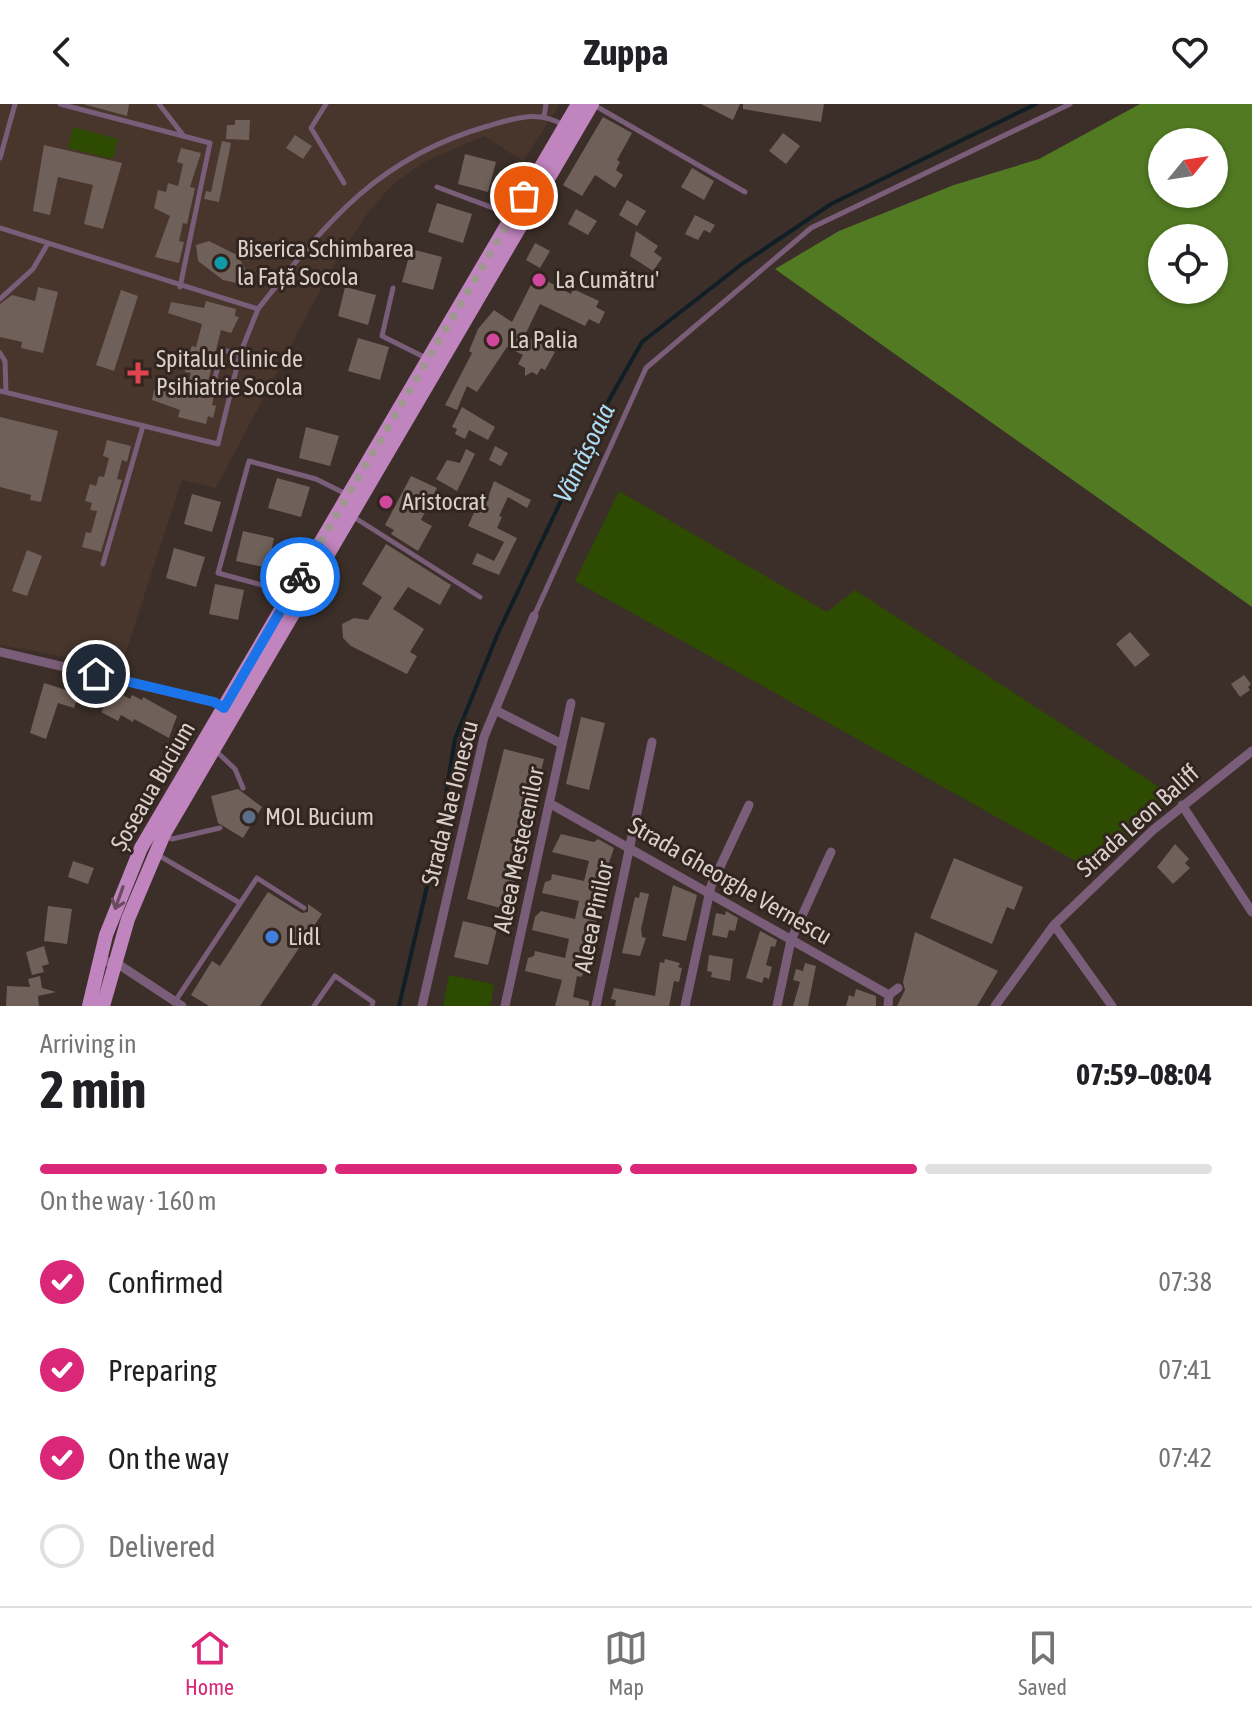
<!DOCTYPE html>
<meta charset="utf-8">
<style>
body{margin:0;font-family:"Asap Condensed",sans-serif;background:#f6f6f6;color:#202124;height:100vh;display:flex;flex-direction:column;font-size:30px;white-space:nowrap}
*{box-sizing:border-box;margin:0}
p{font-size:26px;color:#757577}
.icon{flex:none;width:44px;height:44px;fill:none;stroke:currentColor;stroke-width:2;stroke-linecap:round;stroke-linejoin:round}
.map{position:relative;height:902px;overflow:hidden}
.sheet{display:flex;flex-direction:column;background:#fff;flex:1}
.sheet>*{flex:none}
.needle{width:52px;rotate:60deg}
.buttons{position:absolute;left:1148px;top:24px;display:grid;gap:16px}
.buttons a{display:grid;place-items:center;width:80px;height:80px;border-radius:50%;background:#fff;box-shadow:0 2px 6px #0004;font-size:40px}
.pin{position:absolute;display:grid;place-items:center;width:68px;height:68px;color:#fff;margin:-34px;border:4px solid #fff;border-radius:50%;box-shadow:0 2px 8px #0007}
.courier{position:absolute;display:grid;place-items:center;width:80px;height:80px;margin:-40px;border:6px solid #1a73e8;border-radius:50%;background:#fff;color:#222;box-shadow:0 2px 10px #0007}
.summary em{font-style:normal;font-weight:700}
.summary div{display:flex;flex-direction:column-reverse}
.summary{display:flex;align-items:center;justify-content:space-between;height:136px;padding:0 40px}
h1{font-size:52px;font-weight:700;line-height:60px}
.bar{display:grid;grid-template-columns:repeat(4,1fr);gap:12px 8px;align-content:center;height:96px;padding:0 40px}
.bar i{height:10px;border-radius:6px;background:#e0e0e0}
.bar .active{background:#db2777}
.bar p{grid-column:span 4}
ol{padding:0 40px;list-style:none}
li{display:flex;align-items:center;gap:24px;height:88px}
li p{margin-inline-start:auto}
li .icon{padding:8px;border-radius:50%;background:#db2777;color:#fff;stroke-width:4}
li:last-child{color:#757577}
li i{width:44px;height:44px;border:4px solid #e0e0e0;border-radius:50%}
header{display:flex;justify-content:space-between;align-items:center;height:104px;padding:0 40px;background:#fff;font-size:36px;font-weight:700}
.menu{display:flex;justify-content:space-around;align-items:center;height:112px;border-top:2px solid #e0e0e0;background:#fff;font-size:22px;color:#757577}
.menu a{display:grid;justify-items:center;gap:4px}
.menu .active{color:#db2777}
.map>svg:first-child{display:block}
.built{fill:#48352b}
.green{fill:#2d4b01}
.forest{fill:#517a22;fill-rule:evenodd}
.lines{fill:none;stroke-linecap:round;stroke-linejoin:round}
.stream{stroke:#101f26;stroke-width:4}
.building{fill:#6f6059}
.lane{stroke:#7a5d79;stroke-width:5}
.street{stroke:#7a5d79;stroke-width:9}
.primary{stroke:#c084be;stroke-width:14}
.oneway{stroke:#6b4b5f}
.done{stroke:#a19792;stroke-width:8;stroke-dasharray:0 14.4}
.route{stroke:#1a73e8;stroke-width:10}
.culture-dot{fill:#0f9aa8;stroke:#32251f;stroke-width:3}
.hotel-dot{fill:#d1479c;stroke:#32251f;stroke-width:3}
.health-dot{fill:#e0444e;stroke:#32251f;stroke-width:3}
.service-dot{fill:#5c6f8a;stroke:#32251f;stroke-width:3}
.shop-dot{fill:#3f7fe0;stroke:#32251f;stroke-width:3}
.labels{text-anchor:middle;stroke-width:6;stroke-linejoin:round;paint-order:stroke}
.poi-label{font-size:24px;fill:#d8cfcb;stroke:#32251f;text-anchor:start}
.street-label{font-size:24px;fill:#d8cfcb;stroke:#32251f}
.water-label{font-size:26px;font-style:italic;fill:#a9dcf3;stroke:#32251f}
</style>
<header><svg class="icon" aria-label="back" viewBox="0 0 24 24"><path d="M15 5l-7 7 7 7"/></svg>Zuppa<svg class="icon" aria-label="heart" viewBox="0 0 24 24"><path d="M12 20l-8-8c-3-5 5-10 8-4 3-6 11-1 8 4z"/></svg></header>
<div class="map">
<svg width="1252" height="902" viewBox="0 0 1252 902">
<rect width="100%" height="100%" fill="#3c2f29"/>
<!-- built -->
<path class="built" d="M0 0H560L523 57 484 32 426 57 393 80 368 109 333 162 216 384 182 376 121 563 0 541Z"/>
<!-- green -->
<path class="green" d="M73 23 118 35 113 55 68 44Z
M619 387 827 508 855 486 1175 693 1095 768 575 477Z
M449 871 494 880 490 902H443Z"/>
<!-- forest -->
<path class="forest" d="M1140 0H1252V503L775 165 839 127 954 81 1039 55ZM1162 38H1214V90H1162ZM1162 134H1214V186H1162Z"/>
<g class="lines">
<!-- stream -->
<path class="stream" d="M399 902 440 727 455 635 498 529 609 296 642 238 742 160 831 100 1036 0"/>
</g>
<!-- building -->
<path class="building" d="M83 0H129L127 12Z
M701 0H740L733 16Z
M743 0H824L821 18 743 5Z
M603 13 632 29 617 56 620 58 616 66 623 71 615 84 595 71 582 92 563 81Z
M235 16H250L249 36 226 35 227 21H235Z
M783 29 800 42 786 60 769 47Z
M295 31 312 42 303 55 286 44Z
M222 37 231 39 219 98 204 95 206 87 211 88Z
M44 41 122 59 103 125 84 120 93 81 58 73 50 111 33 107Z
M181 44 201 49 190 83 195 84 187 120 183 119 179 137 184 138 179 159 155 153 170 112 154 104 158 86 166 88 168 79 178 82 183 60 177 58Z
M465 50 496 58 488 88 458 80Z
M692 64 714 77 704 96 681 83Z
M627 96 646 107 637 122 619 111Z
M437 99 472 110 463 139 428 128Z
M576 105 597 117 588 131 568 120Z
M695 111 715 121 710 129 704 126 698 136 685 130Z
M636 127 658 142 654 148 662 154 653 167 630 152Z
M209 137 237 151 245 164 244 174 236 179 223 176 198 157 196 141Z
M535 139 550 147 540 164 526 156Z
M411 145 442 153 433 186 402 178Z
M536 171 571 190 573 185 599 197 596 203 605 208 599 220 589 215 585 222 540 200 525 231 555 248 545 266 541 264 537 271 532 268 525 272V264L518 260 523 251 507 243 477 288 467 282 457 306 445 301 472 249 469 247 478 225 494 206 512 218Z
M38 183 58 188 43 249 21 244 22 238 0 233V200L12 191 35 197Z
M345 183 376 191 368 221 338 212Z
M121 186 138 192 114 267 96 261Z
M206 197 236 205 235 212 239 213 231 229 221 226 205 290 214 292 212 301 216 302 213 314 208 312 206 320 178 313 180 306 152 296 154 286 185 291 191 269 185 268V259L192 242 196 243 202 220 168 209 171 198 204 204Z
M358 234 389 243 380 276 348 267Z
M462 303 495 323 488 336 469 326 465 335 455 330 457 325 452 323Z
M0 313 58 327 41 398 30 396 31 391 0 383Z
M306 323 339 332 330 362 299 354Z
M107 336 131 342 127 358 122 356 117 375 122 376 101 448 82 443 86 428 91 429 97 407 90 406 92 399 85 397 90 380 96 382 99 372 104 373 109 354 103 352Z
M495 342 508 349 501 362 489 356Z
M466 345 475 350 457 387 436 375 447 356 460 359Z
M411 372 437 384 421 416 432 422 418 447 391 430 394 426 385 421Z
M277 374 310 383 301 413 268 404Z
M494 377 531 396 527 404 508 393 499 412 502 413 497 424 517 434 499 471 472 460 477 449 494 457 504 438 468 422 477 402 484 405Z
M192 390 221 398 212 428 184 420Z
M243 427 274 434 268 464 236 457Z
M386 440 451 481 440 501 408 483 393 505 424 525 410 548 417 552 407 570 351 542 343 534 342 520 354 514 368 516 382 493 362 480Z
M174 444 205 453 196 483 166 474Z
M27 446 42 452 27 492 12 487Z
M215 480 244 486 238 516 209 510Z
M1130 528 1150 551 1135 563 1116 540Z
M1244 571 1251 580 1248 583 1250 586 1240 593 1231 580Z
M44 579 79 590 74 604 58 599 46 635 30 629Z
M118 588 130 595 132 591 142 596 143 593 177 612 169 634 134 615 133 618 121 611 118 617 101 608 111 591 115 594Z
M581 613 605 619 589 686 566 680Z
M504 645 544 655 508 806 467 795Z
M238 685 262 703 243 734 218 719 211 692Z
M561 730 594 738 598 735 614 744 604 774 608 775 605 788 601 794 597 793 591 814 597 815 594 829 587 833 583 854 588 855 585 867 581 873 577 872 573 893 589 897V902H555L562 876 525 867 528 854 534 852 535 847 565 854 569 835 532 826 535 813 541 807 575 815 579 797 542 789 545 778 551 776 552 770 584 777 589 757 552 748Z
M1175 740 1189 755 1185 759 1190 764 1173 780 1157 763Z
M954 754 1023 783 1014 806 1007 803 992 840 930 814Z
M73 757 94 764 88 780 68 773Z
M673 781 697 791 686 837 662 832Z
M268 788 302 809 308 808V800L322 810 260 902H209L191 891 212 857 220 862Z
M640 788 649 790 641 825 642 833 646 834 640 852 622 849 635 793 639 794Z
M48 802 72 805 67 840 44 837Z
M726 807 738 814 735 827 729 826 727 834 712 831 716 809 725 811Z
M463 817 497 825 488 861 454 853Z
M760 827 777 836 775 843 771 842 766 861 772 863 769 875 764 873 762 879 746 874Z
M915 828 998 867 977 902H897L905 886 903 878Z
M44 842 49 860 42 862 44 868 32 871 26 848Z
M709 851 733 855 730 877 711 873 712 868 707 867Z
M665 855 680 859 678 863 682 864 679 878 674 877 669 902H615L616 896 611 895 614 884 655 892 660 858 664 859Z
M805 859 816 862 808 902H793L800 878 793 876 796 865 803 867Z
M40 872 42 884 56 888 38 892 39 902H6L7 882 30 883 28 875Z
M856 885 876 892V902H846L849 891 854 893Z"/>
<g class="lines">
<!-- lane -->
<path class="lane" d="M60 0 210 39 180 183
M159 0 183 31
M326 0 311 24 344 79
M594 1 745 88
M544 12 546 0
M0 54 15 0
M437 83 512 111
M0 124 258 205C327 118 376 54 488 22 515 14 538 6 563 21
M393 184 382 232 426 254
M0 195 33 165 47 141
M0 249 5 257 6 288
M0 287 218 340 240 250 258 205
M230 291 212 286 222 246 240 250
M352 412 480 493
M103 460 143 322
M287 488 218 469 249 357 316 375 348 391
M534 512 646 264 811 124 1070 0
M216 647 235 665 243 684
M165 731 172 735 220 724
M158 751 240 799
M176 896 257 774 304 804
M314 902 335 872 373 898 372 902"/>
<!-- street -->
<path class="street" d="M0 548 214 598 225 605
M495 606 562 640
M549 699 889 891
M1182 701 1252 808
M1054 821 1112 902
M99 855 121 862 182 902
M422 902 484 633 534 512
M505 902 571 599
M596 902 652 638
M685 902 711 782 749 701
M777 902 791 836 831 748
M888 902 889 891 898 884
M995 902 1054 821 1153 726 1252 647"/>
<!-- primary -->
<path class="primary" d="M89 902 106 831 141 744 578 0
M103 902 128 815 164 730 592 0"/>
</g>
<!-- one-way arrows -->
<defs><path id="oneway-shaft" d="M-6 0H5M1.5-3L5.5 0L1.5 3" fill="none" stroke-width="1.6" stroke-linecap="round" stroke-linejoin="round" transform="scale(2)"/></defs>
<use class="oneway" href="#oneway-shaft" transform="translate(119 794) rotate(110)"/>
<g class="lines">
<!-- done -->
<path class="done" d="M300 473 524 92"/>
<!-- route -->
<path class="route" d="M96 570 214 598 224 604 300 473"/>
</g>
<!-- markers -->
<circle class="culture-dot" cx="221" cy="159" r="8"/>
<g class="hotel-dot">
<circle cx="539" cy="176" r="8"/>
<circle cx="493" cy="236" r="8"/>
<circle cx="386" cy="398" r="8"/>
</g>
<path class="health-dot" d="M134 257h8v8h8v8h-8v8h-8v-8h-8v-8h8z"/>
<circle class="service-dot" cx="249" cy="713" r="8"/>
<circle class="shop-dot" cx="272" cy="833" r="8"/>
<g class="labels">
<!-- poi labels -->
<g class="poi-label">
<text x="237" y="153">Biserica Schimbarea<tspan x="237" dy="28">la Față Socola</tspan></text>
<text x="555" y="184">La Cumătru'</text>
<text x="509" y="244">La Palia</text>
<text x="156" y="263">Spitalul Clinic de<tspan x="156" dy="28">Psihiatrie Socola</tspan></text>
<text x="402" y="406">Aristocrat</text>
<text x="265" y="721">MOL Bucium</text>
<text x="288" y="841">Lidl</text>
</g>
<!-- street labels -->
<g class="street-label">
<text transform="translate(153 682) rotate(-60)" y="8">Șoseaua Bucium</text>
<text transform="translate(450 699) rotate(-76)" y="8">Strada Nae Ionescu</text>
<text transform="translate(1138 717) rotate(-42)" y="8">Strada Leon Baliff</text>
<text transform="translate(519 746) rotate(-78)" y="8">Aleea Mestecenilor</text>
<text transform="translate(730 777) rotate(30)" y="8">Strada Gheorghe Vernescu</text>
<text transform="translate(594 813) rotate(-78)" y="8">Aleea Pinilor</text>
</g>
<!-- water labels -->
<g class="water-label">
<text transform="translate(584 349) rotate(-64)" y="9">Vămășoaia</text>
</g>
</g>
</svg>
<div class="buttons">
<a><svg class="needle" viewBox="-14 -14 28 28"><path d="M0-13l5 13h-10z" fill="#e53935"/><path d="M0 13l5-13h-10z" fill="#757577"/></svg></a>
<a><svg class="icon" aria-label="locate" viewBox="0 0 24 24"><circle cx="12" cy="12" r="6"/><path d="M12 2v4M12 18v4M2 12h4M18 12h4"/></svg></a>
</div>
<div class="pin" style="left:524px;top:92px;background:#ea580c"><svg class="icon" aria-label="bag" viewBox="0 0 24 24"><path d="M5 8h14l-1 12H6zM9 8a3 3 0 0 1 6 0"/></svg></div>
<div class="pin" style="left:96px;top:570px;background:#1f2937"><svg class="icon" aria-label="home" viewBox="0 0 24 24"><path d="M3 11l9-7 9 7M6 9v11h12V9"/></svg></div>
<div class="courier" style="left:300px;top:473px"><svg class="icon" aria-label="bike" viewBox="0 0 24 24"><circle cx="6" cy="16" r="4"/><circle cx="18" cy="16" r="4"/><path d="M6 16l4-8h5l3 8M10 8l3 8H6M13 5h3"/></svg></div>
</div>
<section class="sheet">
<div class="summary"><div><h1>2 min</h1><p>Arriving in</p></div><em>07:59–08:04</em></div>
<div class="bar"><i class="active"></i><i class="active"></i><i class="active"></i><i></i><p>On the way · 160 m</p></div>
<ol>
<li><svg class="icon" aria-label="check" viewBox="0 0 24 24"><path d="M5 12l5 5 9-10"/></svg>Confirmed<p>07:38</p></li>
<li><svg class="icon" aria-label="check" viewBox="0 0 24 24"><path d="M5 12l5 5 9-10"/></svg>Preparing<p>07:41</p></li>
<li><svg class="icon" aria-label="check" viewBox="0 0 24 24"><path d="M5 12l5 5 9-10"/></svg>On the way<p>07:42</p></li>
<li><i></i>Delivered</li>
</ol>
</section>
<nav class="menu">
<a class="active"><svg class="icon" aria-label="home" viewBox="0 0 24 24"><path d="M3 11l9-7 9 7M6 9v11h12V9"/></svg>Home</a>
<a><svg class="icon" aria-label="map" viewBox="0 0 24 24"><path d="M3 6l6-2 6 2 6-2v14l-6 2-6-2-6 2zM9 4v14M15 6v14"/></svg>Map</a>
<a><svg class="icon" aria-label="saved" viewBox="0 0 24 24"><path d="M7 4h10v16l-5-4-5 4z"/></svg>Saved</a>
</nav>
